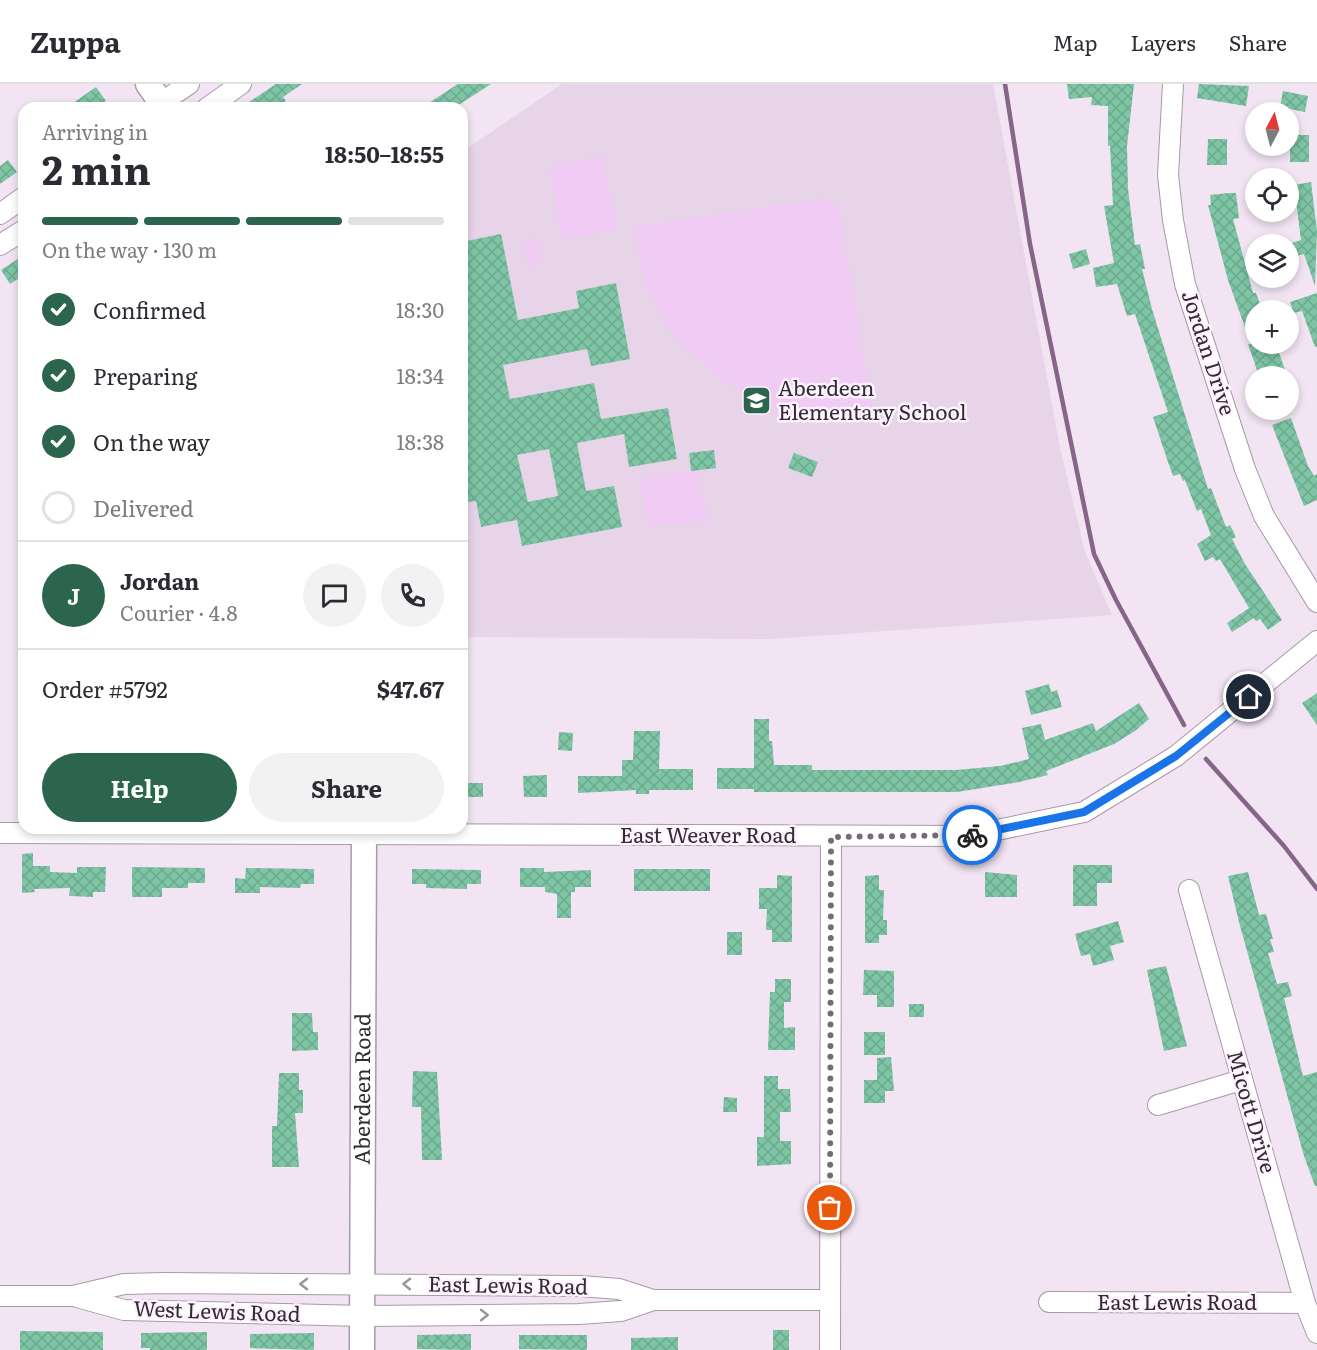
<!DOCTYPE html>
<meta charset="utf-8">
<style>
body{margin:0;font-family:Literata,serif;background:#f2f2f3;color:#2b2b33;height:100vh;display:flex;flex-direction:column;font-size:22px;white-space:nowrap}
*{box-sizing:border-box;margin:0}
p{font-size:20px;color:#7c7c81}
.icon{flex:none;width:33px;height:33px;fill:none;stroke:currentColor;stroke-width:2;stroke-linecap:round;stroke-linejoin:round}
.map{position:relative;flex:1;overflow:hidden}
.panel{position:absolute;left:18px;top:18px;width:450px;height:732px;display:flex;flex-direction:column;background:#fff;border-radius:18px;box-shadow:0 3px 9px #0003}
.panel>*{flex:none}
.needle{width:39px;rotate:7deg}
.fabs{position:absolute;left:1245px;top:18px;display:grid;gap:12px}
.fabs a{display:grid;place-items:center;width:54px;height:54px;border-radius:50%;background:#fff;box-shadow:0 3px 9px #0003;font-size:30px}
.pin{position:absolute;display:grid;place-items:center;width:51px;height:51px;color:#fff;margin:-26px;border:3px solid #fff;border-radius:50%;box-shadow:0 2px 6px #0007}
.courier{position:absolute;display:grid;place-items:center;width:60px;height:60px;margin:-30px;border:4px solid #1a73e8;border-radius:50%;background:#fff;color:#222;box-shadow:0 2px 8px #0007}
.headline em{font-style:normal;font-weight:700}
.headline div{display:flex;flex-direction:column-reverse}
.headline{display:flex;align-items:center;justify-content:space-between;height:102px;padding:0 24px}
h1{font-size:39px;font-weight:700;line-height:45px}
.bar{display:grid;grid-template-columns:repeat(4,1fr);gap:9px 6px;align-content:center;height:72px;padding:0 24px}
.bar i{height:8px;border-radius:4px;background:#e1e1e2}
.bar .active{background:#2b654d}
.bar p{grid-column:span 4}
.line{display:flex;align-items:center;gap:15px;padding:0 24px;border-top:2px solid #e1e1e2}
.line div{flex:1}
.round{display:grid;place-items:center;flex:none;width:63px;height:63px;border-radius:32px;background:#f2f2f3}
ol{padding:0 24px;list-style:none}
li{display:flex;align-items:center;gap:18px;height:66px}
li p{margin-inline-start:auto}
li .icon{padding:6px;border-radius:50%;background:#2b654d;color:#fff;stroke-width:4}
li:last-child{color:#7c7c81}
li i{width:33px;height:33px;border:3px solid #e1e1e2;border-radius:50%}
.primary-button{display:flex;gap:12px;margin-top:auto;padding:12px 24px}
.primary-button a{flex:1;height:69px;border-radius:36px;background:#2b654d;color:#fff;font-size:24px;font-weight:700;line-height:69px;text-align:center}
.primary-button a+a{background:#f2f2f3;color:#2b2b33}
header{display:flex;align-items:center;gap:36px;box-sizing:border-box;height:84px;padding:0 30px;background:#fff;border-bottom:2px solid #e1e1e2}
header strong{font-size:28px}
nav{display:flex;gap:33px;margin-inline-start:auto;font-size:21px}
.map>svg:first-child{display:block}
.built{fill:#e7d4e8}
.green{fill:#f0cbf3}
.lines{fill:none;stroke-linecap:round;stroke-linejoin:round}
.stream{stroke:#856588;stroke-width:4.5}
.building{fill:url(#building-cross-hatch);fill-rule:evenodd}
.minor-casing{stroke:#a79aa8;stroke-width:22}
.major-casing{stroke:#a79aa8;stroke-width:27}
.minor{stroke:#fff;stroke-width:20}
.major{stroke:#fff;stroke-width:24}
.oneway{stroke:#989698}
.done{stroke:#756c76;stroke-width:6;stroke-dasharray:0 10.8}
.route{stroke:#1a73e8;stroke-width:8}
.labels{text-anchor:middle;stroke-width:5;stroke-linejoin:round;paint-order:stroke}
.street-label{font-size:21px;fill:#322c32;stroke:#fef2ff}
.poi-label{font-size:21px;fill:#322c32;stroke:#fef2ff;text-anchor:start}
</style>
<header>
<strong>Zuppa</strong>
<nav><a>Map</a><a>Layers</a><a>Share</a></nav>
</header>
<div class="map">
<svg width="1317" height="1266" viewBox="0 0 1317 1266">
<defs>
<pattern id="building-cross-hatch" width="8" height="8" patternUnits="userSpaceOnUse" patternTransform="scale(1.5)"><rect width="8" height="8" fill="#7dc5a5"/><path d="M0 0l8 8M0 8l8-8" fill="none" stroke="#6ca98e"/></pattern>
</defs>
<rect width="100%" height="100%" fill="#f2e4f3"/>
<!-- built -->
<path class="built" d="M562 0H993L1060 364 1085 468 1112 531 772 555 462 553V68Z"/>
<!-- green -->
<path class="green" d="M603 72 617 146 562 156 549 81Z
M824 114 839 122 873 329 834 336 784 328 724 298 673 252 645 199 634 143Z
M534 153 543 166 541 180 534 184C520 177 526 165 528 154Z
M697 386 710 437 648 443 638 394Z"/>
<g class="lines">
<!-- stream -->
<path class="stream" d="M1005 0 1030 160 1094 470 1116 516 1184 641
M1206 675 1284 762 1317 805"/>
</g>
<!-- building -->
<path class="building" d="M276 0H302L283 13 286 17 275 24H240Z
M458 0H491L454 24H421Z
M1067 0H1134L1127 62 1128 105 1135 161 1140 160 1145 185H1142L1152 225 1208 405 1211 404 1226 443 1230 441 1236 453 1232 455 1245 480 1282 536 1268 546 1260 535 1256 537 1254 534 1232 548 1227 539 1249 524 1220 475 1216 477 1213 473 1205 477 1197 460 1211 451 1201 425 1197 427 1185 396 1183 397 1180 390 1173 392 1168 378 1153 333 1168 328 1135 230 1127 232 1117 200 1096 203 1093 184 1114 179 1104 122 1113 121 1110 62H1108V22L1091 21 1092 13 1069 15Z
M1199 0 1249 2 1246 22 1197 14Z
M96 3 106 17 96 24H66Z
M1283 7 1308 12 1305 28 1280 23Z
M1290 51H1309V78H1290Z
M1208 55H1227V81H1207Z
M8 76 17 88 0 100V82Z
M1311 98 1317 147 1315 202 1304 170 1296 172 1292 159 1301 156 1294 101Z
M1228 109H1236L1239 134 1233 135 1253 209H1256L1262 226H1256V260H1276L1287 292H1259L1248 260H1251L1228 196 1208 121H1211L1210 111Z
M501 150 518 236 579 224 576 207 616 199 630 275 591 282 587 265 503 281 510 315 594 299 601 335 668 324 677 375 629 383 624 350 577 359 586 407 614 402 622 443 522 462 517 436 481 443 476 417 468 418 462 385V362L465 361 462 344V243L465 242 462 224V158ZM549 365 558 412 528 418 517 371Z
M1086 165 1090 180 1073 185 1069 170Z
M24 171V191L10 200 1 186Z
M1317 209V263H1315L1302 227 1294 229 1290 218Z
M1291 334 1308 382 1314 392 1317 390V416L1304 422 1272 341Z
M714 366 716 384 691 387 689 369Z
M794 369 818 378 812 393 788 384Z
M1049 600 1051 608 1057 606 1062 623 1031 631 1025 607Z
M1317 609V641L1302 619Z
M1139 619 1149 635 1135 647 1114 660 1046 687 1048 691 1019 698 957 708H754V705H717V684H754V635H769V657H772L774 681H812V686H956L1000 682 1029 675 1022 644 1041 640 1045 656 1093 639 1096 647Z
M634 647H660L659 685H693V706H649V710H636V706L578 709V692H622V676H633Z
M559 648 573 649 572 667 558 666Z
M547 691V713H524L523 692Z
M462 699H483V713H462Z
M33 769V782H50V788L77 789V783H106L105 808H93V813L69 812 70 804 34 805 35 808 22 809V770Z
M1073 781H1112V799H1097V822H1073Z
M132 783 205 784V799H188V804H162V813H132Z
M246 784 314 785V800H301L300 804 260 803V809H235V794L245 795Z
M520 784H544V788L591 786V803H575V808H571V834H557V810L545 808V803H520Z
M412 785 481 786V800H467V805L426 804V800H412Z
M634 785H710V807H634Z
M985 788 1017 791V813H985Z
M1248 788 1259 831 1266 830 1273 855H1270L1274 868 1268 869 1277 900 1288 898 1292 912 1284 914 1303 992 1317 988V1102H1315L1304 1072 1239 838 1228 792Z
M777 791 792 792V858H772V846H766L767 825H759V804H777Z
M879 791V806H884L883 836H887V851H879V859H865V792Z
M1118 837 1124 858 1110 862 1114 876 1093 882 1090 870 1081 872 1075 850Z
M727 848H742V871H727Z
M1166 882 1187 962 1164 967 1147 886Z
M864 886 894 887V923H877V911H863Z
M775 895H791V918H784V944L795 943V966H768L770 908H775Z
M909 920H924V933H909Z
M292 929H312L313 948H318V966L292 967Z
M864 948H885V971H864Z
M891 973 894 1007H885V1019H864V996H877V974Z
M413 987 437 988 442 1076H422L421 1023H412Z
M279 989H299V1006H303V1029H295L299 1083H272V1042H277Z
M764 992H778V1005H790L791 1028H780V1057H791V1080L757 1082V1053H764Z
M724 1013 737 1014V1028H723Z
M773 1246H789V1266H773Z
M20 1247 103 1248V1266H20Z
M207 1248V1266H150V1264H141V1249Z
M314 1249V1266L250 1264V1250Z
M471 1250V1266L417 1265V1251Z
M519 1251H587V1266L519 1265Z
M678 1253V1266H631V1254Z"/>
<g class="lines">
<defs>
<path id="minor" d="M1173 0 1168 91 1173 136 1185 200 1245 385 1264 432 1317 518
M153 24 189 0
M207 24 241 0
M0 130 24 113
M0 161 24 146
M0 749 968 752 1084 728 1176 672 1317 557
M1189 806 1305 1219 1317 1249
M1158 1021 1241 996
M0 1212H73L124 1200 164 1199 580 1202 619 1205 653 1216H830
M77 1213 124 1226 363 1232 579 1230 621 1227 653 1216
M1049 1218 1305 1219
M830 1266 831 753"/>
<g id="major">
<path d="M148 0 165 24"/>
<path id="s1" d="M362 1266 364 744"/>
</g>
</defs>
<!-- minor casing -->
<use href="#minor" class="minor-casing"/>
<!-- major casing -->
<use href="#major" class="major-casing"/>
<!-- minor -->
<use href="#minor" class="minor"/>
<!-- major -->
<use href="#major" class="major"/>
</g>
<!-- one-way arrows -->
<defs><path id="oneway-chevron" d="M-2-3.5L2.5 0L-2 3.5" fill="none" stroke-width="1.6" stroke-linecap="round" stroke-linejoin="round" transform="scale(1.5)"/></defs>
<g class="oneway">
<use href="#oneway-chevron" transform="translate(304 1200) rotate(-180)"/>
<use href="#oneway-chevron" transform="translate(407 1200) rotate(-179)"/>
<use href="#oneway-chevron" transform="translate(484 1231)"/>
</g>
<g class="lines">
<!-- done -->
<path class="done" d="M830 1124 831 753 972 751"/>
<!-- route -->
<path class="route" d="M972 751 1084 728 1176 672 1249 613"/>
</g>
<!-- icons -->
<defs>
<symbol id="school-square" viewBox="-11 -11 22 22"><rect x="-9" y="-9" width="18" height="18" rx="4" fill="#2b654d" stroke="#fef2ff"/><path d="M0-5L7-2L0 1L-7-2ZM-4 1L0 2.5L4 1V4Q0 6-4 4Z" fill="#fff"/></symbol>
</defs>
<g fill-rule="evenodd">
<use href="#school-square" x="740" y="300" width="33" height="33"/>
</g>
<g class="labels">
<!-- street labels -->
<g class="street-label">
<text transform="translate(1208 269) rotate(72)" y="7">Jordan Drive</text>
<text x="708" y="759">East Weaver Road</text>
<text dy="7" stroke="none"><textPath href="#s1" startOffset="261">Aberdeen Road</textPath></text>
<text transform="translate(1251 1028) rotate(74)" y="7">Micott Drive</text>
<text transform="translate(508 1202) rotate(1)" y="7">East Lewis Road</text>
<text x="1177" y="1226">East Lewis Road</text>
<text transform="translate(217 1228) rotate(2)" y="7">West Lewis Road</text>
</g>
<!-- poi labels -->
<g class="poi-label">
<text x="778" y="312">Aberdeen<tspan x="778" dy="24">Elementary School</tspan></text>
</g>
</g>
</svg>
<div class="fabs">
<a><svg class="needle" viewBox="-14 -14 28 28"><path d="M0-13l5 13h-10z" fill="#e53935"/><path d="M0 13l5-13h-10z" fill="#7c7c81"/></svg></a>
<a><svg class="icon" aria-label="locate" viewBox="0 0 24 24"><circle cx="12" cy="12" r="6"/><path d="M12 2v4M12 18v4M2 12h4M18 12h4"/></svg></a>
<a><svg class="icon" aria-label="layers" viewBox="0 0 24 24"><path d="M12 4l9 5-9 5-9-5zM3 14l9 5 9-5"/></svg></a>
<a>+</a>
<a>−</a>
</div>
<div class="pin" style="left:830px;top:1124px;background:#ea580c"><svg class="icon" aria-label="bag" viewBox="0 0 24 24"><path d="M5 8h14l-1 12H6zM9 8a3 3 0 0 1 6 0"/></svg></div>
<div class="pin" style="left:1249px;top:613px;background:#1f2937"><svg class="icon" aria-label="home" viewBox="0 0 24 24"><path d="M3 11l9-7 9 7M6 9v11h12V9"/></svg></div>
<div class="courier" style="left:972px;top:751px"><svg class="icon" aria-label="bike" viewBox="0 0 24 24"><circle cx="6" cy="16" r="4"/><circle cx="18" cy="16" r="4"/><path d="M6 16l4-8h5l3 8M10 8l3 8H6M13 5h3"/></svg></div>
<section class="panel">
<div class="headline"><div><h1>2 min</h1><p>Arriving in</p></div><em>18:50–18:55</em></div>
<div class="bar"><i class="active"></i><i class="active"></i><i class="active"></i><i></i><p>On the way · 130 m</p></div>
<ol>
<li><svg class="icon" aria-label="check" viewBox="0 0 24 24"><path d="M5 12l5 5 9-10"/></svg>Confirmed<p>18:30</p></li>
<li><svg class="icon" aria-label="check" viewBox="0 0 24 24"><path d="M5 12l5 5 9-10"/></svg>Preparing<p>18:34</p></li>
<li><svg class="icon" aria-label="check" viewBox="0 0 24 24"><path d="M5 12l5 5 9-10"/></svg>On the way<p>18:38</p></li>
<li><i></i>Delivered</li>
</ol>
<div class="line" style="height:108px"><b class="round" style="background:#2b654d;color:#fff">J</b><div><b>Jordan</b><p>Courier · 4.8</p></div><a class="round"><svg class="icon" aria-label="chat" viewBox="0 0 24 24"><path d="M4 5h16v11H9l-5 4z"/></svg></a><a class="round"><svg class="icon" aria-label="phone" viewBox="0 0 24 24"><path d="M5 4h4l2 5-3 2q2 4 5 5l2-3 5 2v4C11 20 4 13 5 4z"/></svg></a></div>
<div class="line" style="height:78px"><div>Order #5792</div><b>$47.67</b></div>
<div class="primary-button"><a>Help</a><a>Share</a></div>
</section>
</div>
